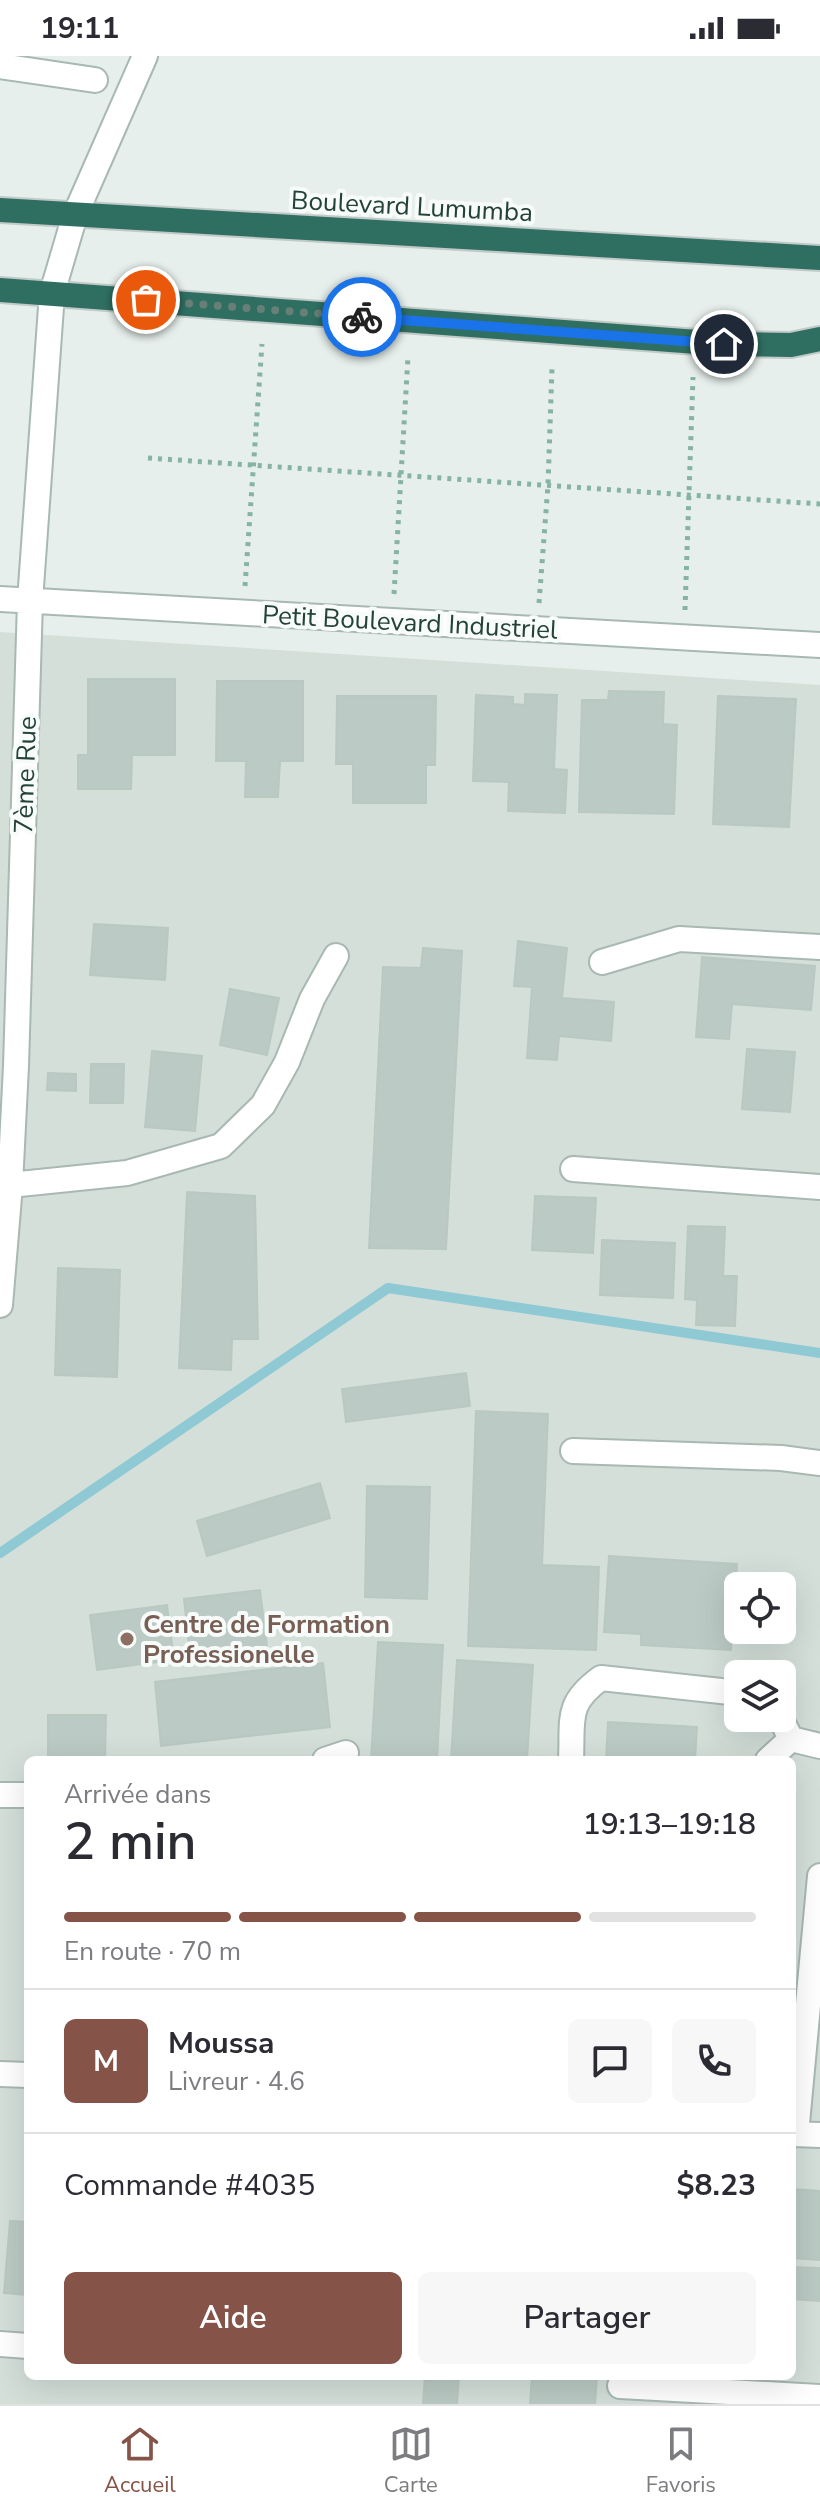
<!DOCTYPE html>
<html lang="fr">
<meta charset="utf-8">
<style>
body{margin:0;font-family:"Nunito Sans",sans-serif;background:#f7f7f7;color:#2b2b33;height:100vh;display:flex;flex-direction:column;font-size:30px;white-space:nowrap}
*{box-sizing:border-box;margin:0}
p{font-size:26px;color:#7c7c81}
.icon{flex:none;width:44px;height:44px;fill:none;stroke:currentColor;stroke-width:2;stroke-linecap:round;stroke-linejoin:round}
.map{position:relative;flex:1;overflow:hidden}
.side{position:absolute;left:24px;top:1700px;width:772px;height:624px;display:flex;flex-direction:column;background:#fff;border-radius:12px;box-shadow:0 8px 32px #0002}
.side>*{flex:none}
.fabs{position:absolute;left:724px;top:1516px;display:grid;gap:16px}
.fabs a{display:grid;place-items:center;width:72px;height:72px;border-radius:12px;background:#fff;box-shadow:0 8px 32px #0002;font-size:40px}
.pin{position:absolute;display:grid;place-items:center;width:68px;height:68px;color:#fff;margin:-34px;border:4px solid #fff;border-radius:50%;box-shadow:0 2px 8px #0007}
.courier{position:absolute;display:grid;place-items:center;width:80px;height:80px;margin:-40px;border:6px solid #1a73e8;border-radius:50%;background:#fff;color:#222;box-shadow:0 2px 10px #0007}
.summary em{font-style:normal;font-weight:600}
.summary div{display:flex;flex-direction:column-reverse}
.summary{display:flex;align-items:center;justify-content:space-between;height:136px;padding:0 40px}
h1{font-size:52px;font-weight:600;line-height:60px}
.bar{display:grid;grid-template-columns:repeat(4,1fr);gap:12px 8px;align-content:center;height:96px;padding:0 40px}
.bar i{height:10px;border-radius:6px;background:#e1e1e2}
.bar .selected{background:#855347}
.bar p{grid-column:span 4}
.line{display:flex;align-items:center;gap:20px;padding:0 40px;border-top:2px solid #e1e1e2}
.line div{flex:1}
.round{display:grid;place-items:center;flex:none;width:84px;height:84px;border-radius:12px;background:#f7f7f7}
.primary-button{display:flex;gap:16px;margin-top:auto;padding:16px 40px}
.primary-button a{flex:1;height:92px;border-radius:12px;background:#855347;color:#fff;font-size:32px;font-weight:600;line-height:92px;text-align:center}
.primary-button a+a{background:#f7f7f7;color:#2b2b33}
.status{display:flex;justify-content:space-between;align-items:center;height:56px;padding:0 40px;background:#fff;direction:ltr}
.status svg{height:22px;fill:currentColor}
.dock{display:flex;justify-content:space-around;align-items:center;height:112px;border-top:2px solid #e1e1e2;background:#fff;font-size:22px;color:#7c7c81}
.dock a{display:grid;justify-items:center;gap:4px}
.dock .selected{color:#855347}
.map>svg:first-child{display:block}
.built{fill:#d4dfda;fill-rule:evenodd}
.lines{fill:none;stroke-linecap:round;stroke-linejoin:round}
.stream{stroke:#8ec9d4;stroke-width:10}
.building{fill:#bbcac4;stroke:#b8c9c2;stroke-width:2}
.minor-casing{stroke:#a8b8b2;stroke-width:28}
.highway-casing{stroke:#c2cac8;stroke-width:28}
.path{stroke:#86b3a5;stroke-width:5;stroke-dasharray:4 6;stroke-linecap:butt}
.minor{stroke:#fff;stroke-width:24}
.highway{stroke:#2f6f62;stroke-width:24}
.done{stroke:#687f78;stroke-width:8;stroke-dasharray:0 14.4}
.route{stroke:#1a73e8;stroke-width:10}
.education-dot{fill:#8d6e63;stroke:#f7fbf9;stroke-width:3}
.labels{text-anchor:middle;stroke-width:8;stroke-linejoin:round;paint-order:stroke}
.street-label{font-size:26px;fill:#24423a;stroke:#f7fbf9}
.education-label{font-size:26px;font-weight:bold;fill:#785e54;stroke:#f7fbf9;text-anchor:start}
</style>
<div class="status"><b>19:11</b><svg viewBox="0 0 49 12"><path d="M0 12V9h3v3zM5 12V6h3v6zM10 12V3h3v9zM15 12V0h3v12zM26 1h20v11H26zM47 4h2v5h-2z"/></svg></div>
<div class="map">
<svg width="820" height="2348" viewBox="0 0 820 2348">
<rect width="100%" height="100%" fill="#e6efeb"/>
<!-- built -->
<path class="built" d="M0 576 820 629V2348H0ZM738 1530H782V1574H738ZM738 1618H782V1662H738ZM28 1704H792V2320H28Z"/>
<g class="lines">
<!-- stream -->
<path class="stream" d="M0 1497 388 1232 820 1297"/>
</g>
<!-- building -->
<path class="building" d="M88 623H175V699H132L131 733H78V699H88Z
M217 625H303V705H280L278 741H245L246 705H216Z
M609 635 664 636 663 668 677 669 674 758 579 756 582 644H608Z
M525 638 557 639 554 713 567 714 565 757 508 755 509 726 473 725 476 639 513 641V648L525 649Z
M337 640H436L435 709H426V747H353V708H336Z
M718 640 796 643 789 771 713 768Z
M94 868 168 872 165 924 90 919Z
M518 885 567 892 562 942 614 946 611 985 559 980 557 1004 527 1002 532 931 514 930Z
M423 892 462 895 446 1193 369 1192 383 911 421 912Z
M702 901 815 910 811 954 732 948 729 983 696 981Z
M230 933 279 942 267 999 220 989Z
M747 993 795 996 790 1056 742 1053Z
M152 995 202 1000 195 1075 145 1071Z
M91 1008H124L123 1047H90Z
M48 1017 76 1018V1035L47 1034Z
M187 1136 255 1140 258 1283H232L231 1314 179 1312Z
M535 1140 596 1142 593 1197 532 1194Z
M688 1170 725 1171 723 1220H737L735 1270 696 1269 697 1244 685 1243Z
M602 1184 675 1187 673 1242 600 1239Z
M58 1212 120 1214 117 1321 55 1319Z
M466 1317 470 1350 346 1366 342 1333Z
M476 1355 548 1358 542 1509 599 1511 596 1594 468 1590Z
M320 1427 330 1462 207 1500 197 1465Z
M367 1430 430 1431 427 1543 365 1541Z
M609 1500 737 1508 731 1594 641 1589V1578L604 1576Z
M260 1534 268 1599 191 1608 184 1543Z
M167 1549 174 1604 97 1614 90 1559Z
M378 1586 443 1589 437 1704H371Z
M457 1604 533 1609 527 1704H451Z
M323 1607 330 1671 161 1690 155 1626Z
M48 1659H106L105 1704H48Z
M608 1666 697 1671 695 1704H606Z
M792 2133 820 2135V2204L792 2202Z
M10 2165 28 2166V2239L4 2237Z
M792 2211 820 2212V2245L792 2243Z
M425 2320H459L457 2348H423Z
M532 2320H597L595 2348H530Z"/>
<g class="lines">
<defs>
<path id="minor" d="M0 10 95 24
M0 543 820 589
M602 906 679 883 820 891
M573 1113 820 1131
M10 1129 127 1117 221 1090 263 1049 287 1006 312 943 336 900
M0 1249 10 1129 16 1010 30 545 52 237 75 159 145 0
M573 1395 781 1402 820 1407
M777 1662 782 1665 791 1683 820 1690
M325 1704 346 1697
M571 1704C573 1663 565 1648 601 1622L730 1636 738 1640
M768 1704 791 1683
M0 1739H28
M0 2018 28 2019
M792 2078 820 2079
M796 2078 820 1820
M0 2288 28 2290
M620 2330 820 2341"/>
<path id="highway" d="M0 154 820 202
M0 234 724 288 791 289 820 283"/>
</defs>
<!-- minor casing -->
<use href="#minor" class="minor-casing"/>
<!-- highway casing -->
<use href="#highway" class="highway-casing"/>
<!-- path -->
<path class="path" d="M148 402 820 448
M245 530 262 288
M394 538 408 301
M539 547 548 429 552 312
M685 554 693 321"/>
<!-- minor -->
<use href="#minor" class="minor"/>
<!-- highway -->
<use href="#highway" class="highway"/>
</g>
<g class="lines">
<!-- done -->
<path class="done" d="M146 244 362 261"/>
<!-- route -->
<path class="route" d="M362 261 724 288"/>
</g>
<!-- markers -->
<circle class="education-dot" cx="127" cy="1583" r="8"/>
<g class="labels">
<!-- street labels -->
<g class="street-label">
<text transform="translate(412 150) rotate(3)" y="9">Boulevard Lumumba</text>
<text transform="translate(410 566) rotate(3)" y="9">Petit Boulevard Industriel</text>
<text transform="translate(25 719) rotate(-88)" y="9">7ème Rue</text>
</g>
<!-- education labels -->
<g class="education-label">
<text x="143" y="1577">Centre de Formation<tspan x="143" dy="30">Professionelle</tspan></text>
</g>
</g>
</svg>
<div class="fabs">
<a><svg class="icon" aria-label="locate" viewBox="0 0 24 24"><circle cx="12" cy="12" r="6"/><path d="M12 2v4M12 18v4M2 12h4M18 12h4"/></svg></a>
<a><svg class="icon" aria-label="layers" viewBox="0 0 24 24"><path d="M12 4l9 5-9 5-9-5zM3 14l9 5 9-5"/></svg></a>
</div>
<div class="pin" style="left:146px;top:244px;background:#ea580c"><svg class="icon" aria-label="bag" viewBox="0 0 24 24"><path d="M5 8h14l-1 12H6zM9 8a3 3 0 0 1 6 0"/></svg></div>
<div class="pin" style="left:724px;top:288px;background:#1f2937"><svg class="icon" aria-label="home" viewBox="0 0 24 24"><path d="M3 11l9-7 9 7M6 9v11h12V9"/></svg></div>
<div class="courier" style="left:362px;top:261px"><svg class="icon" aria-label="bike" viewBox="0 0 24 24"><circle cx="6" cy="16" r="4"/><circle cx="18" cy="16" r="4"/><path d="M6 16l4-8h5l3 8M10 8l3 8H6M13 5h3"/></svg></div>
<section class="side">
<div class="summary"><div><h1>2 min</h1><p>Arrivée dans</p></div><em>19:13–19:18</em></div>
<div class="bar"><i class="selected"></i><i class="selected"></i><i class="selected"></i><i></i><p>En route · 70 m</p></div>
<div class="line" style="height:144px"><b class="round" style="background:#855347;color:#fff">M</b><div><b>Moussa</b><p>Livreur · 4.6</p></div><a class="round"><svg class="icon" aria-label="chat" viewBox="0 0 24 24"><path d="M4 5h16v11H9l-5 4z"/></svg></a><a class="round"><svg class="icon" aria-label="phone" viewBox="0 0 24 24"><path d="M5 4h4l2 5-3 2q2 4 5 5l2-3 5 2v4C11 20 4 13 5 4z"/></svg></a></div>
<div class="line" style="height:104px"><div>Commande #4035</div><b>$8.23</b></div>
<div class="primary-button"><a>Aide</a><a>Partager</a></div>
</section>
</div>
<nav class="dock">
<a class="selected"><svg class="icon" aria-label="home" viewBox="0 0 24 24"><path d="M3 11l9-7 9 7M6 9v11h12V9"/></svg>Accueil</a>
<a><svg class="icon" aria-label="map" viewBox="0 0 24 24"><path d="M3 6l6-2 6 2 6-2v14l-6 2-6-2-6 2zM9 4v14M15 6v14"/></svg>Carte</a>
<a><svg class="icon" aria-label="saved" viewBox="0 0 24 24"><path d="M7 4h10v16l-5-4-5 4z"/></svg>Favoris</a>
</nav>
